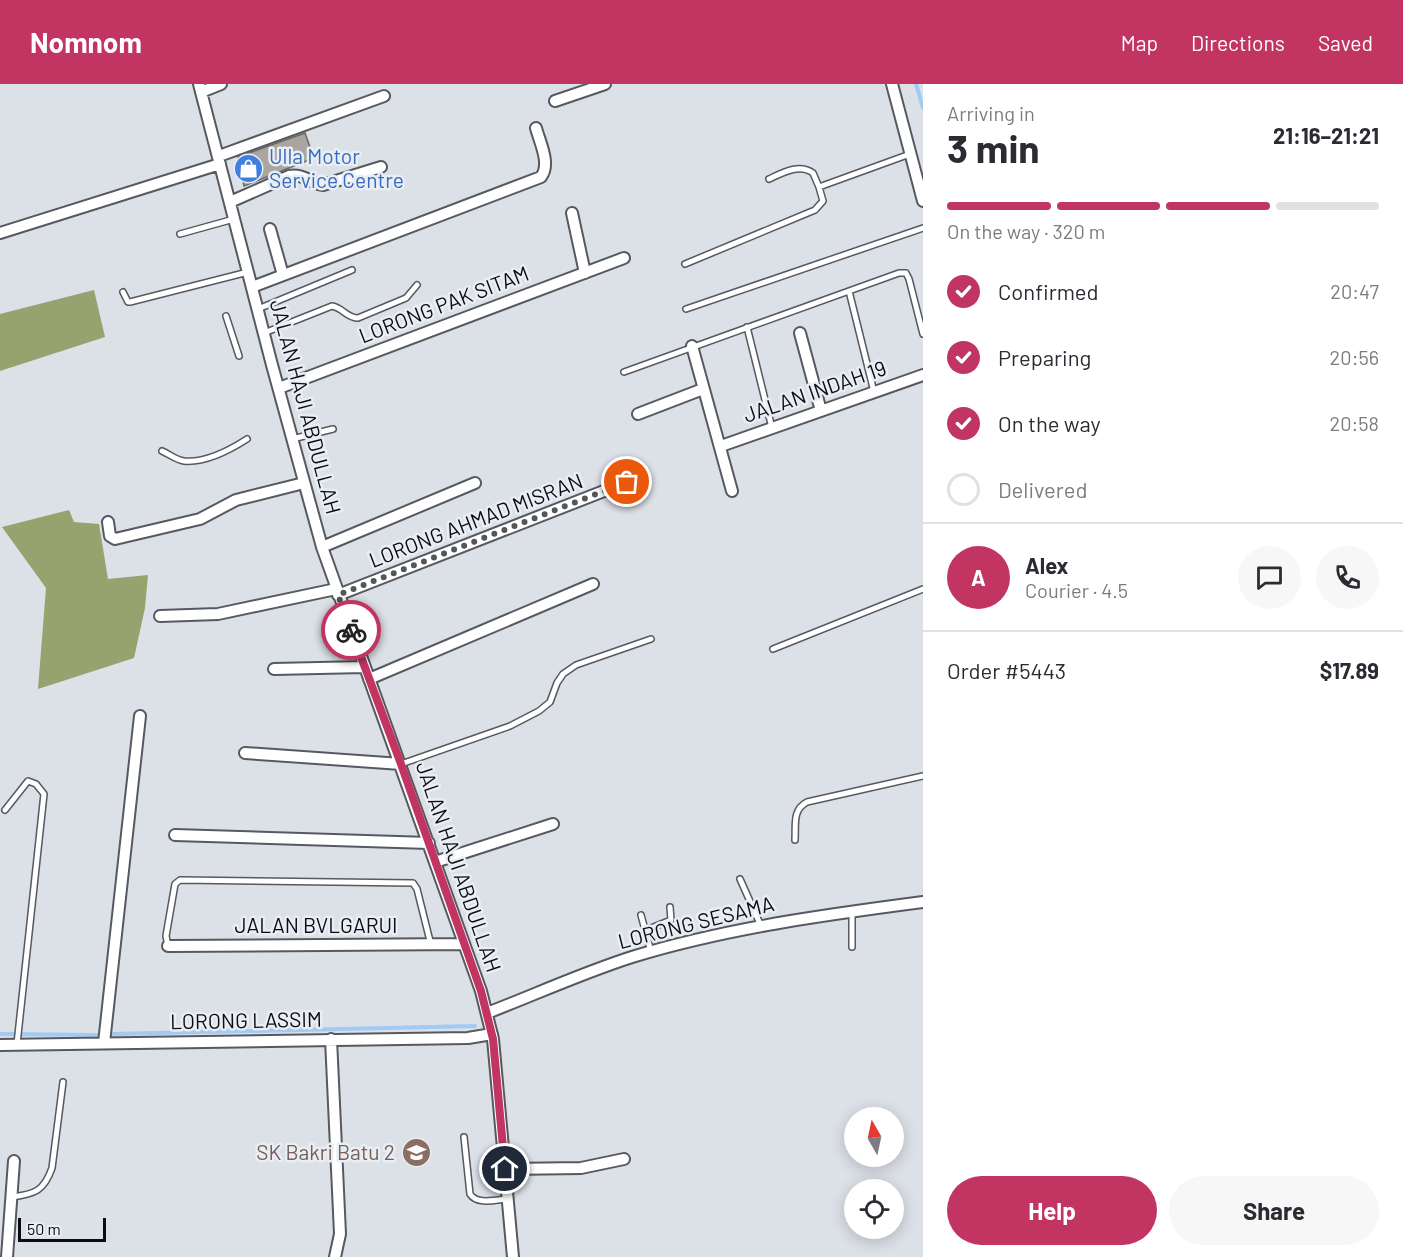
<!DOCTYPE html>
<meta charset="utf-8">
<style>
body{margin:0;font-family:Barlow,sans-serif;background:#f7f7f7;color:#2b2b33;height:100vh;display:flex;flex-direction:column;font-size:22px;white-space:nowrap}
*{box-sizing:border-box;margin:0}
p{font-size:20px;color:#7c7c81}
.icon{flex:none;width:33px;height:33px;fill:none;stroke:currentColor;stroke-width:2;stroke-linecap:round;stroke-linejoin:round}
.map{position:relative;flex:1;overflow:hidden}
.panel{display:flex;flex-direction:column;background:#fff;width:480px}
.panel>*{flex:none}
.needle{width:39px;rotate:351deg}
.tools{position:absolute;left:844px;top:1023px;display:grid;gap:12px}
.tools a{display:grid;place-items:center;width:60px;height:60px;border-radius:50%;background:#fff;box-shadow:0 3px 15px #0003;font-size:30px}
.scale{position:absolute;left:18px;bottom:15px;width:88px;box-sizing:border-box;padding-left:6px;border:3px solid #0b0c0e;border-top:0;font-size:16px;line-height:21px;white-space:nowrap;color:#0b0c0e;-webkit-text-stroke:4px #e9edf4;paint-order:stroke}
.pin{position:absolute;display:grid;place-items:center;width:51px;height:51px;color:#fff;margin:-26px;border:3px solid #fff;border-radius:50%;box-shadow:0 2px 6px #0007}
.courier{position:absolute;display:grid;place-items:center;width:60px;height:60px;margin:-30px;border:4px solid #c23461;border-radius:50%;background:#fff;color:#222;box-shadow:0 2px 8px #0007}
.head em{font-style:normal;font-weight:700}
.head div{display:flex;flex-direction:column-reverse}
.head{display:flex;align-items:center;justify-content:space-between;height:102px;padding:0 24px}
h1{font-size:39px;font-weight:700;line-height:45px}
.bar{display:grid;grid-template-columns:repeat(4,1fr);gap:9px 6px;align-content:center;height:72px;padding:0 24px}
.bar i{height:8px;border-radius:4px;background:#e1e1e2}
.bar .current{background:#c23461}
.bar p{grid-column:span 4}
.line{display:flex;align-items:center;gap:15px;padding:0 24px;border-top:2px solid #e1e1e2}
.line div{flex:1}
.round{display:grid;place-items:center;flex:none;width:63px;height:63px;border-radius:32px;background:#f7f7f7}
ol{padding:0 24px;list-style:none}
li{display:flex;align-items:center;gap:18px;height:66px}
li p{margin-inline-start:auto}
li .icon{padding:6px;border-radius:50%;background:#c23461;color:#fff;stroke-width:4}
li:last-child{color:#7c7c81}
li i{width:33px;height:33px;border:3px solid #e1e1e2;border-radius:50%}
.primary-button{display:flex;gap:12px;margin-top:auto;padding:12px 24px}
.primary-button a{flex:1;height:69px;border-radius:36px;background:#c23461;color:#fff;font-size:24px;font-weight:700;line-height:69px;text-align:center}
.primary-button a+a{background:#f7f7f7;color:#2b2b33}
header{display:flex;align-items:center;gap:36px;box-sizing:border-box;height:84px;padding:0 30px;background:#c23461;color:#fff}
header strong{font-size:28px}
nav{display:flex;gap:33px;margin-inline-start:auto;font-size:21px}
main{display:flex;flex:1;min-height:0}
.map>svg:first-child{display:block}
.forest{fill:#96a36f}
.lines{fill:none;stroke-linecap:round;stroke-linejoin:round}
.stream{stroke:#a1caf4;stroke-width:4}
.building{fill:#a9a59f;stroke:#6b6761;stroke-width:1.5}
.lane-casing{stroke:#56595f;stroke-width:8}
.street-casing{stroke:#56595f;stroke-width:14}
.lane{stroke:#fff;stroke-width:5}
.street{stroke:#fff;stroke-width:10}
.done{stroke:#54565a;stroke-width:6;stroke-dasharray:0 10.8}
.route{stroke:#c23461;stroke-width:8}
.labels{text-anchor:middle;stroke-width:5;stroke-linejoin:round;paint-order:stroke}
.shop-label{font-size:21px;fill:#366cbe;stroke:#e9edf4;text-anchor:start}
.street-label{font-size:21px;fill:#0b0c0e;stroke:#e9edf4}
.education-label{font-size:21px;fill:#785e54;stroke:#e9edf4;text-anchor:end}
</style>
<header>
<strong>Nomnom</strong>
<nav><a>Map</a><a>Directions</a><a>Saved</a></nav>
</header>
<main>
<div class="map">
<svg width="923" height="1173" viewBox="0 0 923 1173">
<rect width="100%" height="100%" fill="#dce0e7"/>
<!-- forest -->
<path class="forest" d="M94 206 105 253 0 287V230Z
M69 426 74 438 99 440 108 495 148 491 145 524 134 574 38 605 46 504 2 443Z"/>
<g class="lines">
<!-- stream -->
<path class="stream" d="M916 0 923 24
M0 950 97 951
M113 950 475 942"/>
</g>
<!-- building -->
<path class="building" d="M305 49 314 74 244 102 238 73Z"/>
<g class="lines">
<defs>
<path id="lane" d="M769 95C782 89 799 79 813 89L819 103 910 70
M180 150 234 135
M685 180 815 126 823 117 819 103
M849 207 874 308
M123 208 128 218H130L248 188
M258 225 352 186
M686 225 923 144
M226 232 239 272
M747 243 772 344
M264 249 332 222C343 224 347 234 358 234L406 214 417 201
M624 288 899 189H906L909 195 923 250
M292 355 333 345
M162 367C169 370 176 376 184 377 206 379 230 366 247 355
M773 565 923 505
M401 680 510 642 539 627 550 618 557 599 563 590 576 581 651 555
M5 726 28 697 36 700 44 710 17 960
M795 756C796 741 792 726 807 718L923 692
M740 795 761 842
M852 827V863
M641 831 651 868
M646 846 671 836 670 823
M168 862 166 852 175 800 180 796 413 799 417 805 431 861
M464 1053 470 1110C477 1121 495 1116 507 1115
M12 1113C35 1110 44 1107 52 1084L63 998"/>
<path id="street" d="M199 0 272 281 322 463 481 907 493 955 513 1173
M892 0 923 117
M201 8 221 0
M555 17 605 0
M219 72 384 12
M230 118 289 92C303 89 310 99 323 101L381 83
M572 129 585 189
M270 145 283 191
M0 149 220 80
M252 203 541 93C551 80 540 59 536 44
M800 249 821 327
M692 262 732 407
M279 304 624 174
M638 330 703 305
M721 362 923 291
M108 438 110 452 115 455 200 435 236 416 304 399
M322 463 475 399
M338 511 627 398
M160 532 218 530 336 505
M274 585 364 583
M369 595 593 500
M245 669 401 680
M175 751 429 759
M435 778 553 740
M168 862 464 860
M487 929C534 911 582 889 632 873 727 844 824 831 923 818
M331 955 340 1150 335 1173
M104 959 140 632
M0 961 468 954 492 950
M505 1085 581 1084 624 1075
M7 1173 14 1077"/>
</defs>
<!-- lane casing -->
<use href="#lane" class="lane-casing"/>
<!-- street casing -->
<use href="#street" class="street-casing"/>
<!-- lane -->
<use href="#lane" class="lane"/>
<!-- street -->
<use href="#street" class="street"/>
</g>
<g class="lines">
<!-- done -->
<path class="done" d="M351 546 338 511 627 398"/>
<!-- route -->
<path class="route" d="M351 546 401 680 481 907 493 955 505 1085"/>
</g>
<!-- icons -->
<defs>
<symbol id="shop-disc" viewBox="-11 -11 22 22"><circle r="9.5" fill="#3f7fe0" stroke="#e9edf4"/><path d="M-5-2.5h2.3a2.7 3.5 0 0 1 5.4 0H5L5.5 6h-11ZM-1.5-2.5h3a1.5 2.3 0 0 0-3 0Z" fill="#fff"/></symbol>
<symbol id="school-disc" viewBox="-11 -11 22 22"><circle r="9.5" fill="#8d6e63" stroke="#e9edf4"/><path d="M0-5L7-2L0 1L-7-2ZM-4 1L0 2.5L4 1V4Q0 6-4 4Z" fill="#fff"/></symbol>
</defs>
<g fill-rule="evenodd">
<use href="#shop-disc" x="232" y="68" width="33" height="33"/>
<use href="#school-disc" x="400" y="1052" width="33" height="33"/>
</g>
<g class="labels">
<!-- shop labels -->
<g class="shop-label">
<text x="269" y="80">Ulla Motor<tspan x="269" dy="24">Service Centre</tspan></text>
</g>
<!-- street labels -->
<g class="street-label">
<text transform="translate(444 221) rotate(-21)" y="7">LORONG PAK SITAM</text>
<text transform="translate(815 308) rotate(-19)" y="7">JALAN INDAH 19</text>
<text transform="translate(305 323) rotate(75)" y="7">JALAN HAJI ABDULLAH</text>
<text transform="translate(476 437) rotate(-21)" y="7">LORONG AHMAD MISRAN</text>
<text transform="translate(458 783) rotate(71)" y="7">JALAN HAJI ABDULLAH</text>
<text transform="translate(696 839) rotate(-14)" y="7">LORONG SESAMA</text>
<text x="316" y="849">JALAN BVLGARUI</text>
<text transform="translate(246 937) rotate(-1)" y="7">LORONG LASSIM</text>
</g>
<!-- education labels -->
<g class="education-label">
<text x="395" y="1076">SK Bakri Batu 2</text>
</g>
</g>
</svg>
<div class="tools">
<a><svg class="needle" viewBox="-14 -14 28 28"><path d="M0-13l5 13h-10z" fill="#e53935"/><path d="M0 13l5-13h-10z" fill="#7c7c81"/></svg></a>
<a><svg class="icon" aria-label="locate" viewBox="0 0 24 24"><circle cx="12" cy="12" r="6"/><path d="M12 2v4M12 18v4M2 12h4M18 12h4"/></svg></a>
</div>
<div class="scale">50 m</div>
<div class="pin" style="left:627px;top:398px;background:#ea580c"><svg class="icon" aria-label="bag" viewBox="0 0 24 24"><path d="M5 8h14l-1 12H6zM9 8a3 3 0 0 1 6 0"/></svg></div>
<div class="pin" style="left:505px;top:1085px;background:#1f2937"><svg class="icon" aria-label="home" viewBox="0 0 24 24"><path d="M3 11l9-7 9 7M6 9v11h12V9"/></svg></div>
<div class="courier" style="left:351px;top:546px"><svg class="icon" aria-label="bike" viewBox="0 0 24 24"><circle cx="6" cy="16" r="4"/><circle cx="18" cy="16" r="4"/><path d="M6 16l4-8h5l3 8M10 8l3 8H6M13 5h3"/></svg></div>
</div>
<section class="panel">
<div class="head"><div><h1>3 min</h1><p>Arriving in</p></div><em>21:16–21:21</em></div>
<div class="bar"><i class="current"></i><i class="current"></i><i class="current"></i><i></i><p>On the way · 320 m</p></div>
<ol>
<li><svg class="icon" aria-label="check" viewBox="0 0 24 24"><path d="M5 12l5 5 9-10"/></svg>Confirmed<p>20:47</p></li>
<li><svg class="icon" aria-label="check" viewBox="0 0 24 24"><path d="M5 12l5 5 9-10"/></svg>Preparing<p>20:56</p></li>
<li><svg class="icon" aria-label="check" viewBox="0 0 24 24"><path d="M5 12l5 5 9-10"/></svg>On the way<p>20:58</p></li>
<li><i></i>Delivered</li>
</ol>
<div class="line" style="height:108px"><b class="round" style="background:#c23461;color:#fff">A</b><div><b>Alex</b><p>Courier · 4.5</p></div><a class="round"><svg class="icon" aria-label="chat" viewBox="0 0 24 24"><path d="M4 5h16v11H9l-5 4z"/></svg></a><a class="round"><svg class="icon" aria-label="phone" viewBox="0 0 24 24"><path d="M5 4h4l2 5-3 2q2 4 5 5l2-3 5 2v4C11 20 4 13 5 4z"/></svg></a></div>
<div class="line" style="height:78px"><div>Order #5443</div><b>$17.89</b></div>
<div class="primary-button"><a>Help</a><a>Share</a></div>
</section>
</main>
